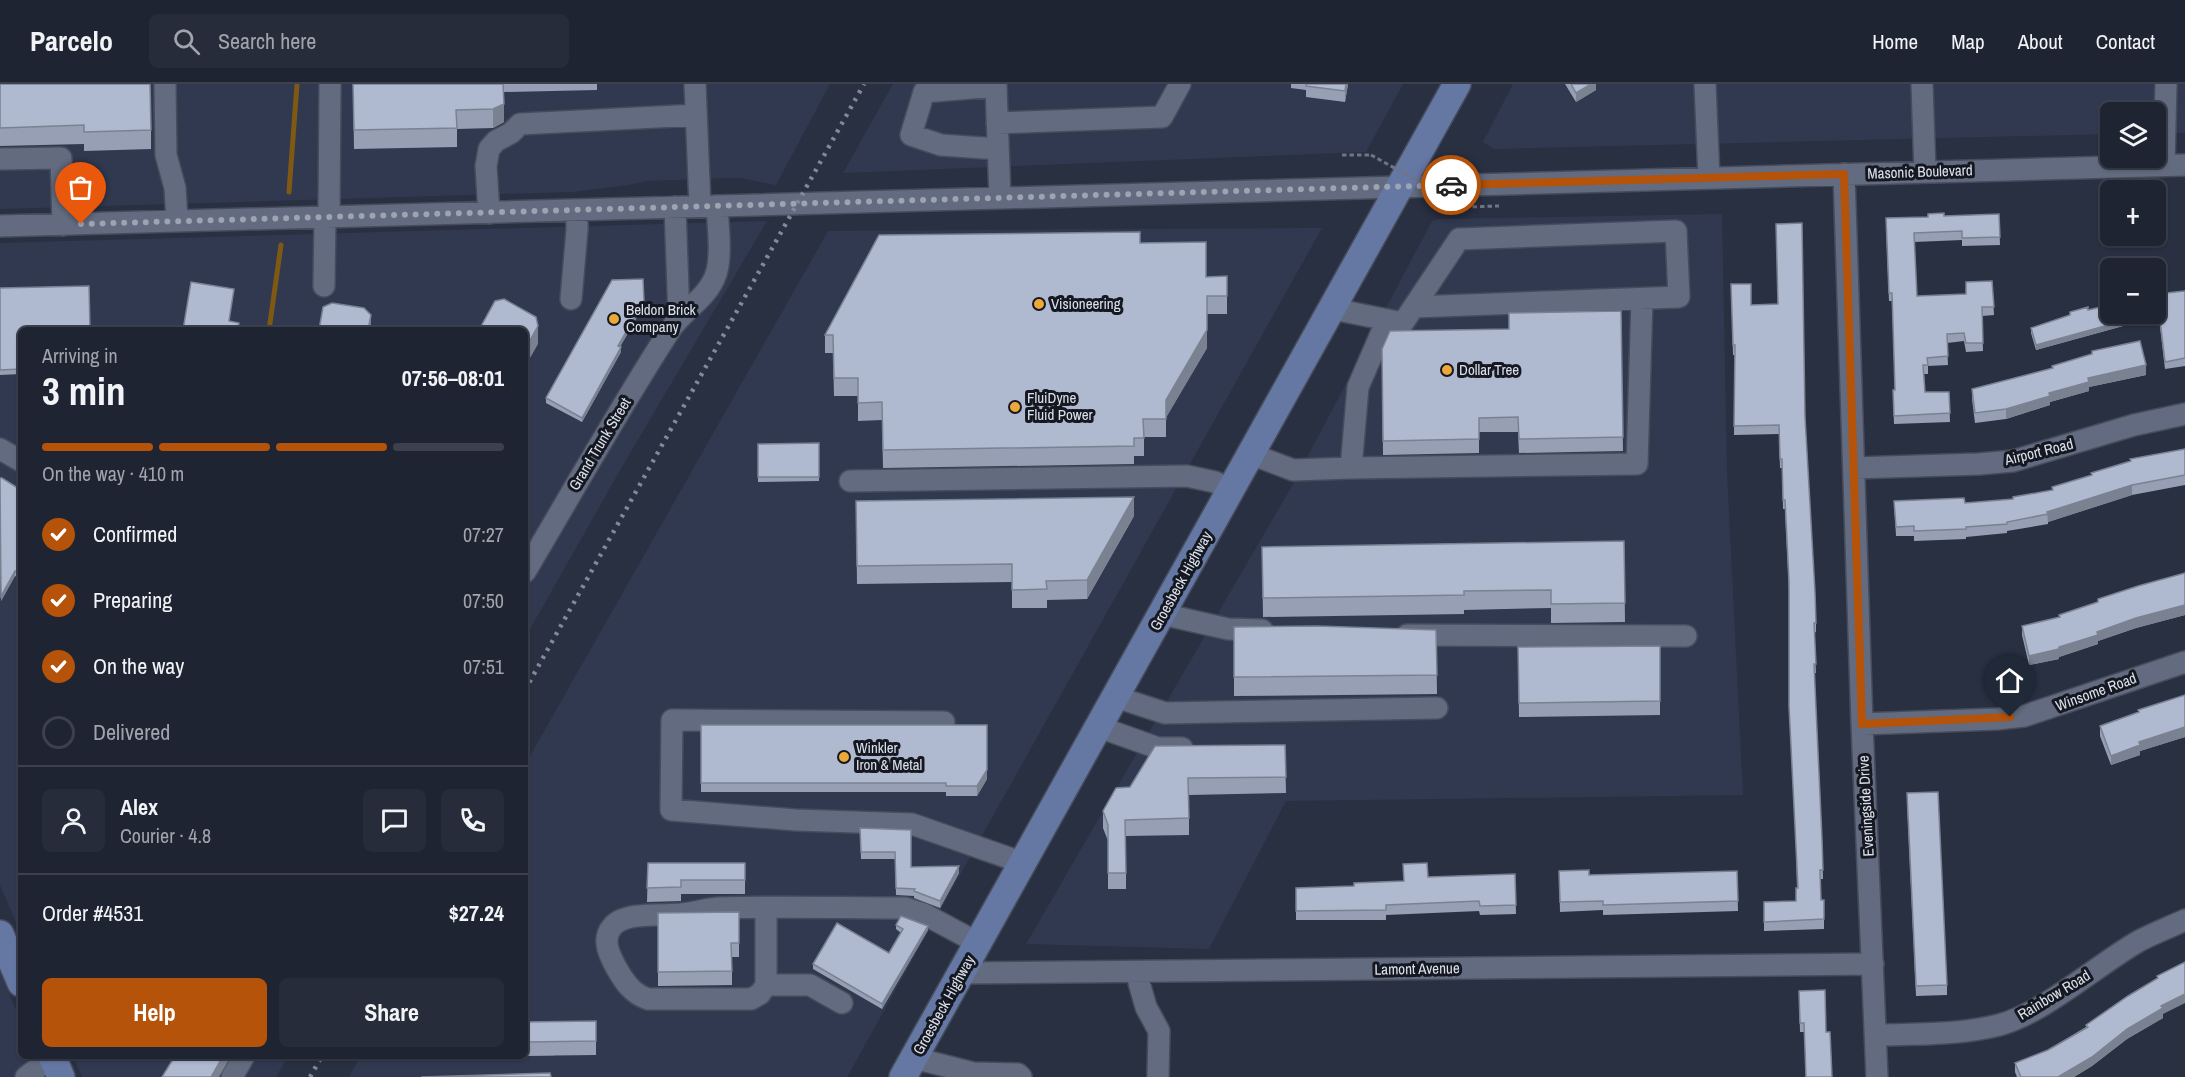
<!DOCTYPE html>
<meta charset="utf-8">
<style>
body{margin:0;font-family:"Archivo Narrow",sans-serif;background:#272c3a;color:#f1f3f6;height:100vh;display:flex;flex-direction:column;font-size:22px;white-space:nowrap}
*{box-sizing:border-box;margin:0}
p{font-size:20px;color:#a1a4ac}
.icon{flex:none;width:33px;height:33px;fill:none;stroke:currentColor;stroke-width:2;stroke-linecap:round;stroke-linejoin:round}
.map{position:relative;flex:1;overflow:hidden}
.drawer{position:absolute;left:18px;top:243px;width:510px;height:732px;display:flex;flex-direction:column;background:#1f2432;border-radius:9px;box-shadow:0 2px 4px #0004,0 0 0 2px #3c414d}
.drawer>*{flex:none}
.tools{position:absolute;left:2100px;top:18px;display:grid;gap:12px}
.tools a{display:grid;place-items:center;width:66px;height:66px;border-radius:9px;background:#1f2432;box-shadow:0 2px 4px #0004,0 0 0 2px #3c414d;font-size:30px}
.pin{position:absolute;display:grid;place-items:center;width:51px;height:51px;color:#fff;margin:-62px -26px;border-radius:50% 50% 50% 0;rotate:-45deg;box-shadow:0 0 6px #0007}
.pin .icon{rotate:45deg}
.courier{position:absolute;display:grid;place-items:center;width:60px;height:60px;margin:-30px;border:4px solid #b45309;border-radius:50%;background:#fff;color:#222;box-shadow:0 2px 8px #0007}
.headline em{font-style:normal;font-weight:800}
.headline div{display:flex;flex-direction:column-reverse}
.headline{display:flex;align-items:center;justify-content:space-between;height:102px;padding:0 24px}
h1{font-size:39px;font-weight:800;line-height:45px}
.bar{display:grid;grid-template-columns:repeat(4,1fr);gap:9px 6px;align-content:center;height:72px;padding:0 24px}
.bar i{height:8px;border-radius:4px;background:#3c414d}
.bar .on{background:#b45309}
.bar p{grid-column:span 4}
.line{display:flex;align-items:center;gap:15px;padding:0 24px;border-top:2px solid #3c414d}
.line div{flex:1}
.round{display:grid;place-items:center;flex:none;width:63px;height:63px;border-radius:9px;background:#272c3a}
ol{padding:0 24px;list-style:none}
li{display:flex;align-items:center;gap:18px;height:66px}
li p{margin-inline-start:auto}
li .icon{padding:6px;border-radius:50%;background:#b45309;color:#fff;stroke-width:4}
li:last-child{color:#a1a4ac}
li i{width:33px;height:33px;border:3px solid #3c414d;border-radius:50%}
.cta{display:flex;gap:12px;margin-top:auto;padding:12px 24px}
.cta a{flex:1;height:69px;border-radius:9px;background:#b45309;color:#fff;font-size:24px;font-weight:800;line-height:69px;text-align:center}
.cta a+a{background:#272c3a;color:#f1f3f6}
header{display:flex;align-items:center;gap:36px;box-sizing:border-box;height:84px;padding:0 30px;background:#1f2432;border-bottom:2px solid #3c414d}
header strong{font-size:28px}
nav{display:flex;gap:33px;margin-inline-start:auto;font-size:21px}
.search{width:420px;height:54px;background:#272c3a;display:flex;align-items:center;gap:15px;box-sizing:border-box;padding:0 21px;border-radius:9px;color:#a1a4ac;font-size:22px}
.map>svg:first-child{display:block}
.built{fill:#303950}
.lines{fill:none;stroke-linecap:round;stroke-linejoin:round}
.stream{stroke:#7f5813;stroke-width:5}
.minor-casing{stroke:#464c5b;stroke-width:24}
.major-casing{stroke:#464c5b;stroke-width:30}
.path{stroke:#6f7584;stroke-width:3;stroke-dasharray:4.5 3;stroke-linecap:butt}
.minor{stroke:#626b7f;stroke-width:21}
.major{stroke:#6578a4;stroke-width:27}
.rail{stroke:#838998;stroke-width:4.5;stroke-dasharray:3 6;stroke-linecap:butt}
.path-bridge{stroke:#6f7584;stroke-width:3;stroke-dasharray:4.5 3;stroke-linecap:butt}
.wall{fill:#969fb3}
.shaded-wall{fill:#7a8292}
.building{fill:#afb9d0;stroke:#7a8292;stroke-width:1.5}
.done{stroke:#9da3b0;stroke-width:6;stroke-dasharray:0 10.8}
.route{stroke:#b45309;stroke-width:8}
.poi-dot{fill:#eba939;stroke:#151820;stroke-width:2}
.labels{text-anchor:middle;stroke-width:6;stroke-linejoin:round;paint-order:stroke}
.street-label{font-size:15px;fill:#dbe1ec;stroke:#151820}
.poi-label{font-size:15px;fill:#dbe1ec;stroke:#151820;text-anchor:start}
</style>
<header>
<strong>Parcelo</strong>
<div class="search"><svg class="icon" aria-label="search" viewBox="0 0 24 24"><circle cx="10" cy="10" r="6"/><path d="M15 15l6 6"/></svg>Search here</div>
<nav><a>Home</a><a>Map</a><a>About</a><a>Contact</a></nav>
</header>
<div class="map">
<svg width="2185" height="993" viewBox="0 0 2185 993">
<rect width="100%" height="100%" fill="#293042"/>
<!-- built -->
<path class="built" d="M0 0H830L776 101 740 94H728L647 97 628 101 572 108 0 125Z
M893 0H1403L1366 68 843 89Z
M1513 0H2185V49H2156V28H2110V50L1494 65 1483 58Z
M1722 130 1727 389 1743 711 1286 717 1209 865 1026 860 1293 400 1432 137 1437 135Z
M767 137 622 383 525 554V246H21V850L0 801V159Z
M1322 144 847 993H349L360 972H525V681L828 147Z
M0 887 21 938V972H35L44 993H0Z
M73 972H288L276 993H82Z"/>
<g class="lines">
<!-- stream -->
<path class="stream" d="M289 108 297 0
M269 246 281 161"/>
<defs>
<path id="minor" d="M165 0 166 71 175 104 177 137
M695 0 700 122
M1705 0 1709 94
M1922 0 1925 88
M997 39 1162 33 1180 0
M998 65 941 61 911 51 924 8 996 2 1000 114
M0 75 61 74 63 141
M2164 81 2166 0
M1844 90 1862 640 1877 993
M675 123 679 233
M489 129 486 82 489 65 496 57 511 49 520 40 696 31
M329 133 330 0
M0 142 2185 81
M324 202 325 133
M571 215 577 146V126
M1333 225 1403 239 1459 155 1676 147 1679 213 1414 223
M0 365 21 377
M1251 370 1293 386 1351 384 1358 303 1387 236
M1351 384 1637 380 1642 215
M1854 384 1979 380 2013 377 2134 341 2185 330
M850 397 1187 392 1215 398 1231 407
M525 488C573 407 619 325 670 246 683 226 708 214 716 190 722 172 718 142 717 122
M1162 530 1228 545 1262 546
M1407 551 1686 552
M1116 613 1165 629 1437 624
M944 638 672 636 671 726 796 736 912 740 1023 779
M1862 640 1997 635 2024 632 2185 578
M1099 643 1158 664H1182
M766 824V901L760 910 751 915H648C633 910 625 899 617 885 610 872 601 856 612 843 624 827 663 832 682 830 694 829 705 825 718 824 780 822 842 824 905 824L924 830 978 859
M1136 888 1146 923 1159 947 1158 993
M961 889 1873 880
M766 901H810L842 919
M1876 951C1916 950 1959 951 1999 941 2044 929 2097 881 2139 857 2154 849 2170 843 2185 836
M914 974 973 989 1018 990 1021 993
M26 993 52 973
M232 993 244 972"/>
<path id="major" d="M0 850 21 899
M52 972 61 993
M903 993 1457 0"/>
</defs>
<!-- minor casing -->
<use href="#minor" class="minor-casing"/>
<!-- major casing -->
<use href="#major" class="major-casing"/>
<!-- path -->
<path class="path" d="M1342 71H1371
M1465 123 1499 122"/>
<!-- minor -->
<use href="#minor" class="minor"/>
<!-- major -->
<use href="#major" class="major"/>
<!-- rail -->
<path class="rail" d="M525 606 864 0
M310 993 322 972"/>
<!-- path-bridge -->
<path class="path-bridge" d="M1371 71 1465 123"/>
</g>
<!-- wall -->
<path class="wall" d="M0 0 151 46V65L84 67V60L0 62Z
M353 0H597V6L504 8V38L493 44 457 45V63L354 65Z
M1291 0H1348L1345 18 1306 13V6L1291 4Z
M1565 0H1596V6L1576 18Z
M1999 130 2000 161 1962 162V156L1914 158 1917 212 1966 210 1992 197 1994 231 1982 232 1983 267 1966 268 1964 257 1947 259 1948 281 1928 282V290H1924L1925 308H1949L1950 338 1894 340 1893 306H1895L1892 217H1889L1886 143Z
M1140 159 1206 193 1227 192V230H1207V264L1166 333V353H1144V372H1134V380L883 384 882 336 858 337V312H834L833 269H825V251Z
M1731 200 1805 333 1816 539V548L1814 549 1816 589H1814L1822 755 1823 795H1820L1821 816H1824V845L1764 847V818L1796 817 1797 804 1789 507 1785 425H1783L1782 384H1780L1779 350 1734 351 1735 271H1733Z
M0 204 21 246V290L0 291Z
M2185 207V282L2165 285 2157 218V210Z
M644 221 620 263 621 268 582 338 546 319V314Z
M2088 226 2134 239 2036 266 2031 249V244L2070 231V228Z
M1621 227 1623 367 1519 369 1518 348H1479V369L1383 371 1382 265Z
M2092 267 2146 291 2089 303V307L2050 318V321L2006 335 1975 339 1972 315V305L2052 284V282L2092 270Z
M819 359V397L758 398V360Z
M2185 365V401L2132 411 2048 438V440L2007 447V449L1966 453V455L1914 457V452H1896L1894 417 1965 419 2013 415 2052 406V403Z
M0 394 21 406V495L15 492 1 517Z
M856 417 1134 432 1087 515 1047 516V524H1012V498L857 500Z
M1624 457 1625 538 1551 539V524L1464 526V530L1263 533 1262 463Z
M2185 489V531L2136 544 2098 557V560L2059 573V575L2029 581 2022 551V542L2059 533V531L2098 519V515Z
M1234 543 1436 546 1437 610 1234 612Z
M1660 562V631L1519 633 1518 563Z
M2138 626 2185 653 2140 667V671L2111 681 2100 652V642L2138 628Z
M701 641 987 695 977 712H946V708H701Z
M1285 661 1286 709 1189 711V751L1126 752V805H1108V757L1103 744V727L1130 703Z
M1907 719 1947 901V911L1916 912Z
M860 744 911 746V783L959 789 940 824 914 814V812L896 811 895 775H861Z
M648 779H745V810H681V817L647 818Z
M1559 787 1589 791 1737 787 1738 827 1603 831V826L1560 828Z
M1515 790 1516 830 1480 831 1479 827 1386 831V836H1296V804L1354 802 1404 797 1428 793Z
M739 828V873H732V901L658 902V829Z
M896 841 928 846 882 925 813 885V880L889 869 901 849 896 845Z
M2185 878 2163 930V934L2127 955 2092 982 2074 993H2017L2015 988V979L2048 966 2086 943V941L2157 894V892Z
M1799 907 1826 948H1800Z
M596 937V971L513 972H525V938Z"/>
<!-- shaded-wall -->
<path class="shaded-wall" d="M1346 0H1348L1345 18V7Z
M1591 0H1596V6L1576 18V9Z
M504 20V38L493 44V25Z
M644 216V221L618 266V262Z
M371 231V246H368Z
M2134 234V239L2036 266V261Z
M538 242V260L525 283V265Z
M1207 246V264L1166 334V316Z
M621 263V268L582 338V334Z
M2146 281V291L2089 303V307L2050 318V321L2006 335V325L2088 294Z
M2132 401V411L2048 438 2047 428Z
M1134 413V432L1087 515V496Z
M15 487V492L1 517V512Z
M2185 521V531L2136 544 2098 557V560L2059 573V575L2029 581V572L2059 563 2097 548 2136 534Z
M2185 643V653L2140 667V671L2111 681V672L2139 658Z
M987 686V695L977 712V702Z
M959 782V789L940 824V817Z
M928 842V846L882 925V920Z
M2185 910V919L2163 930V934L2127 955 2092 982 2074 993H2058L2161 922Z
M223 972H231L219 993H211Z"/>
<!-- building -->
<path class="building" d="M0 0H150L151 46 84 48V41L0 44Z
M353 0H503L504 20 493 25 456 26 457 44 354 46Z
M1306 0H1346L1345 7 1306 2Z
M1571 0H1591L1576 9Z
M1944 129V132L1999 130 2000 153 1962 154V147L1914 149 1917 212 1966 210V198L1992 197 1994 223H1982L1983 259H1966L1964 249 1947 250 1948 272 1927 274 1928 281H1923L1925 308H1949L1950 329 1894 332 1893 306H1895L1892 209H1889L1886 134 1928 133V130Z
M1802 139 1805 333 1815 508 1816 539H1814L1816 580H1814L1822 755 1823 786H1820L1821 816H1824V835L1764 838V818L1796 817V804H1798L1789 622V498L1785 416H1783L1782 375H1780L1779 341 1734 342 1735 261H1733L1731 200H1751V221L1778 220 1776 140Z
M1140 148V159L1206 158V193L1227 192V212H1207V246L1166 316V335H1143L1144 354H1134V362L883 366 882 318 858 319V294H834L833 251H825L879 151Z
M643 195 644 216 618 262 621 263 582 334 546 314 612 196Z
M191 198 234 205 229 237 239 239 238 246H183Z
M89 202 90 246H21V285L0 286V204Z
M2185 207V274L2165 278 2157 210Z
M504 215 536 233 538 242 525 265V246H479L495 217Z
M332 219 364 224 371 231 368 246H319L323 223Z
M2110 221V230H2133L2134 234 2036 261 2031 244 2070 231V228L2088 223V226Z
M1621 227 1623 353 1519 355 1518 333 1479 334V355L1383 357 1382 265 1390 247 1509 245V229Z
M2140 257 2146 281 2088 294 2089 298 2049 309 2050 312 2006 325 1975 329 1972 305 2053 284 2052 282 2092 270V267Z
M819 359V393H758V360Z
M2185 365V391L2132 401 2047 428 2048 430 2007 438V440L1966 443V445L1914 447V442L1896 443 1894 417 1964 414 1965 419 2013 415V413L2053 406 2052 403 2092 391 2091 389 2131 377 2130 375Z
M0 394H2L21 406V490L15 487 1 512Z
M1134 413 1087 496 1046 497 1047 505 1012 506V480L857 482 856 417Z
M1624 457 1625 519 1551 520V506L1464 507V511L1263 514 1262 463Z
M2185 489V521L2136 534 2097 548 2098 551 2059 563V565L2029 572 2022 542 2060 533 2059 531 2098 518V515L2138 502Z
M1317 542 1436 546 1437 591 1234 593V543Z
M1660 562V617L1519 619 1518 563Z
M2185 611V643L2139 658 2140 661 2111 672 2100 642 2139 628 2138 626Z
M701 641H987V686L977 702H946V699H701Z
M1285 661 1286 693 1188 694 1189 734 1125 736 1126 789H1108V741L1103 727 1116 704 1130 703 1155 662Z
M1938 708 1947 901 1916 902 1907 709Z
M860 744 911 746V783L959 782 940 817 914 807 915 805 896 804 895 768H861Z
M648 779H745V796H681V803L647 804Z
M1427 779 1428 793 1515 790 1516 821 1480 822 1479 817 1386 821V826L1296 827V804L1354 802V799L1404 797 1403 780Z
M1589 786V791L1737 787 1738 817 1603 821V817L1560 818 1559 787Z
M739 828V859H731L732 887 658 888V829Z
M901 832 928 842 882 920 813 880 837 839 889 869 903 845 896 841Z
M2185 878V910L2161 922 2163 924 2127 945 2092 973 2058 993H2021L2015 979 2048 966 2088 943 2086 941 2128 912 2158 894 2157 892Z
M1825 906 1826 948H1830L1832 993H1806L1804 939H1800L1799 907Z
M596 937V957L525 958V938Z
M175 972H223L211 993H162Z
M550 989 551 993H421Z"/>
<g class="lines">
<!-- done -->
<path class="done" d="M81 140 1451 101"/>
<!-- route -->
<path class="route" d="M1451 101 1844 90 1862 640 2010 633"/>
</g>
<!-- markers -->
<g class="poi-dot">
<circle cx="1039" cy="220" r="6"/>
<circle cx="614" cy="235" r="6"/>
<circle cx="1447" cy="286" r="6"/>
<circle cx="1015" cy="323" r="6"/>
<circle cx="844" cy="673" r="6"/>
</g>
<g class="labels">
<!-- street labels -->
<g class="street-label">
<text transform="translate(1920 88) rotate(-2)" y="5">Masonic Boulevard</text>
<text transform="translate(600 360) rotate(-59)" y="5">Grand Trunk Street</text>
<text transform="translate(2039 368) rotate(-14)" y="5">Airport Road</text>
<text transform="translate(1181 497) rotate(-61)" y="5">Groesbeck Highway</text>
<text transform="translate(2096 608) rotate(-20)" y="5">Winsome Road</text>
<text transform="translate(1866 722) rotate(-93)" y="5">Eveningside Drive</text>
<text transform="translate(1417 885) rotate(-1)" y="5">Lamont Avenue</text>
<text transform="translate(2054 911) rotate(-31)" y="5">Rainbow Road</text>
<text transform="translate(944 921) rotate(-61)" y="5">Groesbeck Highway</text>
</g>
<!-- poi labels -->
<g class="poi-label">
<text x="1051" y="225">Visioneering</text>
<text x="626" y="231">Beldon Brick<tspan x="626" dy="17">Company</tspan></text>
<text x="1459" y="291">Dollar Tree</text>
<text x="1027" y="319">FluiDyne<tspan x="1027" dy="17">Fluid Power</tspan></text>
<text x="856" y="669">Winkler<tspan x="856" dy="17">Iron &amp; Metal</tspan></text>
</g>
</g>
</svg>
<div class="tools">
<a><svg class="icon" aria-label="layers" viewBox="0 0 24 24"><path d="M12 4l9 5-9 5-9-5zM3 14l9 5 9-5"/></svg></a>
<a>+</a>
<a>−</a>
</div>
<div class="pin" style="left:81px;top:140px;background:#ea580c"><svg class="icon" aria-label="bag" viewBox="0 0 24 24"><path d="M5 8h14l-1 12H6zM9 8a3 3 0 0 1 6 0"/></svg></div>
<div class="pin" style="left:2010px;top:633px;background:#1f2937"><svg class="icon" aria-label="home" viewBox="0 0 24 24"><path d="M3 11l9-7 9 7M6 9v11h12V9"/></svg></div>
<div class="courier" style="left:1451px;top:101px"><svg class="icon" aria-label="car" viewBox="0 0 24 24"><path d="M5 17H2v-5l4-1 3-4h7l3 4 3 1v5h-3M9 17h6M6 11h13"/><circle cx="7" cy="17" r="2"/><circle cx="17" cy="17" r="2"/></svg></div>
<section class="drawer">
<div class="headline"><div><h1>3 min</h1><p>Arriving in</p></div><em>07:56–08:01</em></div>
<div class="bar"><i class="on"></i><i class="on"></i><i class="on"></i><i></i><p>On the way · 410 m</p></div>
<ol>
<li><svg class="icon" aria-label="check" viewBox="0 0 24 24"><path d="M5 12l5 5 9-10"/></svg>Confirmed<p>07:27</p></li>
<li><svg class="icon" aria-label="check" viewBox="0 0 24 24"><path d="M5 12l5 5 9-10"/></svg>Preparing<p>07:50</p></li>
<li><svg class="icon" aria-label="check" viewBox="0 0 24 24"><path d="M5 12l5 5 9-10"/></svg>On the way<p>07:51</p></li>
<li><i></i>Delivered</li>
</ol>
<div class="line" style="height:108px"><a class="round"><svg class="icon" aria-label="person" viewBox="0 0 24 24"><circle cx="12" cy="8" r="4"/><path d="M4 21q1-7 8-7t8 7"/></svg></a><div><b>Alex</b><p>Courier · 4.8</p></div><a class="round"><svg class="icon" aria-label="chat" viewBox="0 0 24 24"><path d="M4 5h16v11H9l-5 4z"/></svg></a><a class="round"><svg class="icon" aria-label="phone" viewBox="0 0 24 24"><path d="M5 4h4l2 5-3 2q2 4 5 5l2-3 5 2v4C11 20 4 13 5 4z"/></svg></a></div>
<div class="line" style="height:78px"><div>Order #4531</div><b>$27.24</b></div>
<div class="cta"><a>Help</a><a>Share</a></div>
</section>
</div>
